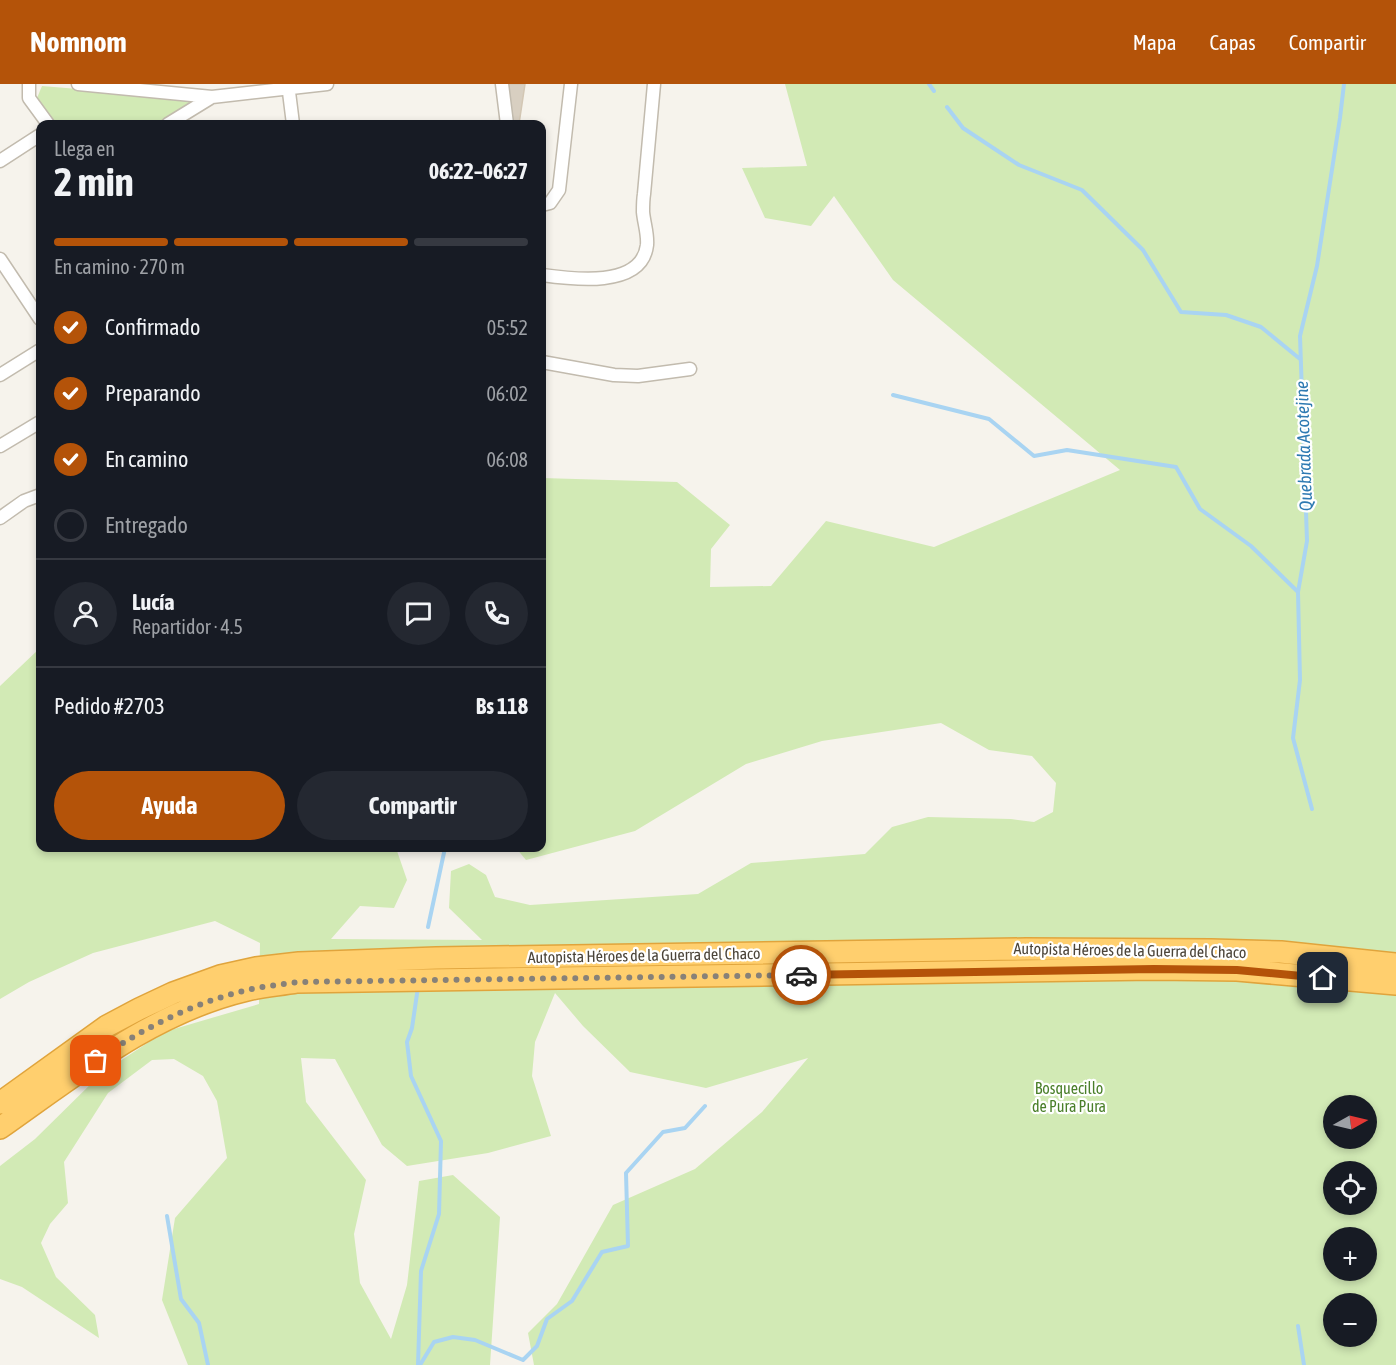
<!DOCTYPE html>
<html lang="es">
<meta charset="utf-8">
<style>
body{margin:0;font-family:"Asap Condensed",sans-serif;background:#242831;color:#f1f3f6;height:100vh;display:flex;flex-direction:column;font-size:22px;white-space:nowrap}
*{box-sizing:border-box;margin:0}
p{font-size:20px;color:#9ea1a6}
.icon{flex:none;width:33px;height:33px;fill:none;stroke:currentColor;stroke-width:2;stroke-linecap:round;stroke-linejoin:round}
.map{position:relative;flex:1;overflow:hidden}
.side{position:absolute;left:36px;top:36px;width:510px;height:732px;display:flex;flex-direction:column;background:#171b24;border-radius:12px;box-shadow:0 3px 9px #0003}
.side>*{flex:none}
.needle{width:39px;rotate:82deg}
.buttons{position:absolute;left:1323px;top:1011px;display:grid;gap:12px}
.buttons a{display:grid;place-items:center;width:54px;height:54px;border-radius:50%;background:#171b24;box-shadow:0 3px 9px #0003;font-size:30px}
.pin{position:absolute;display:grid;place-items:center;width:51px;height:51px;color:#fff;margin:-26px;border-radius:12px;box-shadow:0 3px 9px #0006}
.courier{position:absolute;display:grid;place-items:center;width:60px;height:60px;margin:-30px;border:4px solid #b45309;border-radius:50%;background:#fff;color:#222;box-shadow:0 2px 8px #0007}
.head em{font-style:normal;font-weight:700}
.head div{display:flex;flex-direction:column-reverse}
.head{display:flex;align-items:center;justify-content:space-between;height:102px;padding:0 18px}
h1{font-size:39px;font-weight:700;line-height:45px}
.bar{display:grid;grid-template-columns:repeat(4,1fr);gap:9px 6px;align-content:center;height:72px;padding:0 18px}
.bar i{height:8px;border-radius:4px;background:#363941}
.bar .current{background:#b45309}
.bar p{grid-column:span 4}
.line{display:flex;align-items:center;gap:15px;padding:0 18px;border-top:2px solid #363941}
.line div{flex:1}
.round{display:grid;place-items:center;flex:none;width:63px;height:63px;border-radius:32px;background:#242831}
ol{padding:0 18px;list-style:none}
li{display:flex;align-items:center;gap:18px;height:66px}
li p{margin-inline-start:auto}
li .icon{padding:6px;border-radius:50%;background:#b45309;color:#fff;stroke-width:4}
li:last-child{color:#9ea1a6}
li i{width:33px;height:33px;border:3px solid #363941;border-radius:50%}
.cta{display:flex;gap:12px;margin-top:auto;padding:12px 18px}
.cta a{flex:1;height:69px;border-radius:36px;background:#b45309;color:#fff;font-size:24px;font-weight:700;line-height:69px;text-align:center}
.cta a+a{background:#242831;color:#f1f3f6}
header{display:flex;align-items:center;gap:36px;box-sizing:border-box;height:84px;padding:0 30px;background:#b45309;color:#fff}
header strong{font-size:28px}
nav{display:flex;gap:33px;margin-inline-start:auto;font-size:21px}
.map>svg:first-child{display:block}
.green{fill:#d2eab5;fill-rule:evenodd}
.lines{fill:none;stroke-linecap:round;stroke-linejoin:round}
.stream{stroke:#a9d4f2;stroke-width:4}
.building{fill:#d8cfc1;stroke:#d3c7b4;stroke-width:1.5}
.minor-casing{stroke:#c2bbae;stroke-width:15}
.motorway-casing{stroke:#e0a43c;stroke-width:24}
.minor{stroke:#fff;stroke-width:12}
.motorway{stroke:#ffcf6e;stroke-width:21}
.done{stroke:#878178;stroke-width:6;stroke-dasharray:0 10.8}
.route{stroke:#b45309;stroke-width:8}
.labels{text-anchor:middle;stroke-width:4.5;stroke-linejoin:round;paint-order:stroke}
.street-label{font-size:16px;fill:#4b4439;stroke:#fff}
.park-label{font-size:16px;fill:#4a7f2a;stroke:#fff}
.water-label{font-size:18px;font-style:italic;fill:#2e7ab2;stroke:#fff}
</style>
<header>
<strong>Nomnom</strong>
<nav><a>Mapa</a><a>Capas</a><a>Compartir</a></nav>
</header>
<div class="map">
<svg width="1396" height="1281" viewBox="0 0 1396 1281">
<rect width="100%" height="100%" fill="#f6f3ec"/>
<!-- green -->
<path class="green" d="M785 0H1396V1281H534L528 1249 557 1220 613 1121 695 1085 762 1028 808 974 706 1004 630 988 583 942 555 909 535 958 532 992 551 1052 488 1069 407 1082 382 1061 335 975 301 974 306 1018 366 1096 354 1150 360 1199 391 1255 407 1201 419 1097 453 1091 500 1133 490 1281H188L162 1216 175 1134 227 1074 217 1017 203 992 174 975 152 976 108 1009 64 1078 68 1119 50 1140 41 1159 56 1193 95 1231 99 1254 22 1203 0 1195V1082L35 1055 102 989 164 948 259 920 260 859 215 837 93 869 29 898 0 915V602L40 564V764H396L407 796 394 824 360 822 331 855 482 856 449 824 451 787 469 780 486 791 495 813 530 821 698 810 751 779 865 770 892 743 928 733 1011 735 1034 738 1053 728 1056 699 1032 672 989 666 941 639 822 657 746 680 635 747 526 776 516 764H542V394L677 398 730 441 711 465 710 503 771 502 826 437 934 463 1120 386 893 196 834 112 811 142 765 134 742 84 807 82ZM1334 1022H1366V1054H1334ZM1334 1088H1366V1120H1334ZM1334 1154H1366V1186H1334ZM1334 1220H1366V1252H1334Z
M42 2 198 15 156 40H55L37 14Z"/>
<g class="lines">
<!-- stream -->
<path class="stream" d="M929 0 934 7
M947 23 963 44 1019 81 1082 106 1143 166 1181 228 1226 231 1261 243 1300 275
M893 311 989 335 1034 372 1067 366 1176 383 1200 425 1251 462 1298 508
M1312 725 1293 654 1300 596 1298 508 1307 457 1300 252 1317 182 1340 34 1344 0
M428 843 445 764
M418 903 412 944 407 958 411 992 441 1057 439 1130 421 1187 418 1281
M167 1132 181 1215 199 1239 208 1281
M1298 1242 1304 1281
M420 1281 434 1258 453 1253 475 1256 523 1276 537 1262 547 1235 572 1217 602 1168 628 1162 626 1089 663 1048 685 1044 705 1022"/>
</g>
<!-- building -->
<path class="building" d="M508 0H525L519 40H511Z"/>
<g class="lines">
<defs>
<path id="minor" d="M29 0V14L48 40
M78 0 212 13
M288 0 293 40
M502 0 507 40
M168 40 212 13 327 0
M0 77 40 51
M542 121 550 119 559 106 571 0
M0 175 40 235
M542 191C571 195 642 205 647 161 648 150 644 139 643 128 643 122 643 116 644 110L654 0
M542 278 614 291 638 292 690 285
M0 291 40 266
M0 362 40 338
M0 434 24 417 40 411"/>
<path id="motorway" d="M0 1019 107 942 139 925 173 909 220 892 256 884 299 879 436 874 1026 865 1211 866 1281 868 1396 880
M0 1044C77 990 153 928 247 906 263 902 280 901 297 898L1154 885 1237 886 1396 900"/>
</defs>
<!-- minor casing -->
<use href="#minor" class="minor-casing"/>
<!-- motorway casing -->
<use href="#motorway" class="motorway-casing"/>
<!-- minor -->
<use href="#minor" class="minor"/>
<!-- motorway -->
<use href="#motorway" class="motorway"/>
</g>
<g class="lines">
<!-- done -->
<path class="done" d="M96 977C141 945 193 919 247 906 263 902 280 901 297 898L801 891"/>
<!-- route -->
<path class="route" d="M801 891 1154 885 1237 886 1323 894"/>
</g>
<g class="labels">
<!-- street labels -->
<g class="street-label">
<text transform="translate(1130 866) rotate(1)" y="6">Autopista Héroes de la Guerra del Chaco</text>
<text transform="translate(644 871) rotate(-1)" y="6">Autopista Héroes de la Guerra del Chaco</text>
</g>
<!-- park labels -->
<g class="park-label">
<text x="1069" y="1010">Bosquecillo<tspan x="1069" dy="18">de Pura Pura</tspan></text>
</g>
<!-- water labels -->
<g class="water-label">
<text transform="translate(1304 362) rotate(-92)" y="6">Quebrada Acotejine</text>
</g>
</g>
</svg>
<div class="buttons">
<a><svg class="needle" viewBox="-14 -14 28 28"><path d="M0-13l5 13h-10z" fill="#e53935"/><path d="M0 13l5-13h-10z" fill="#9ea1a6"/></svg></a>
<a><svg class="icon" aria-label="locate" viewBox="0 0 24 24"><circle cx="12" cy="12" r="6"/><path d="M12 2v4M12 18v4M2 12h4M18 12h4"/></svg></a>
<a>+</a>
<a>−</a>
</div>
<div class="pin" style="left:96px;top:977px;background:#ea580c"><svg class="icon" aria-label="bag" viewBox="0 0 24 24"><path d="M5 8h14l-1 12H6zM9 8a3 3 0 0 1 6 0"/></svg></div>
<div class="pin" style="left:1323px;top:894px;background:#1f2937"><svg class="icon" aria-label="home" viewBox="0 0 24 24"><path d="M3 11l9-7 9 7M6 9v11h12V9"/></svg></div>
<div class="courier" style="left:801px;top:891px"><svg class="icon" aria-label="car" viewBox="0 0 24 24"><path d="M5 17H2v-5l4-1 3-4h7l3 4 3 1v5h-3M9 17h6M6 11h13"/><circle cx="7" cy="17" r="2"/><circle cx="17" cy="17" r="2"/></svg></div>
<section class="side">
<div class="head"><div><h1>2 min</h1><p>Llega en</p></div><em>06:22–06:27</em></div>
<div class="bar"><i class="current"></i><i class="current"></i><i class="current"></i><i></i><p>En camino · 270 m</p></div>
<ol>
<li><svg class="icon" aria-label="check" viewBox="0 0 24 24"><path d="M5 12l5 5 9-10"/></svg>Confirmado<p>05:52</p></li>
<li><svg class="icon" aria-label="check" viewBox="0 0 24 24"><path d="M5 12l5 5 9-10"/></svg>Preparando<p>06:02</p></li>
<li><svg class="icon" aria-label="check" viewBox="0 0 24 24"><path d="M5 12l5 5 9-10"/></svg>En camino<p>06:08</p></li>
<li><i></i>Entregado</li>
</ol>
<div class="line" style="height:108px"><a class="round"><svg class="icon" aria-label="person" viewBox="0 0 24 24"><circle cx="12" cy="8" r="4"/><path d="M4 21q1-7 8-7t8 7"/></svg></a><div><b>Lucía</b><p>Repartidor · 4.5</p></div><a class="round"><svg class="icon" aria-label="chat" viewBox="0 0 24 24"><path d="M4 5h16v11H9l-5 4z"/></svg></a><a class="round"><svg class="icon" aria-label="phone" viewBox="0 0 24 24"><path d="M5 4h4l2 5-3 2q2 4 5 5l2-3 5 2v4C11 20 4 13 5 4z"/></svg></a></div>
<div class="line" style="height:78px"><div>Pedido #2703</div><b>Bs 118</b></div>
<div class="cta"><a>Ayuda</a><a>Compartir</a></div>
</section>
</div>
